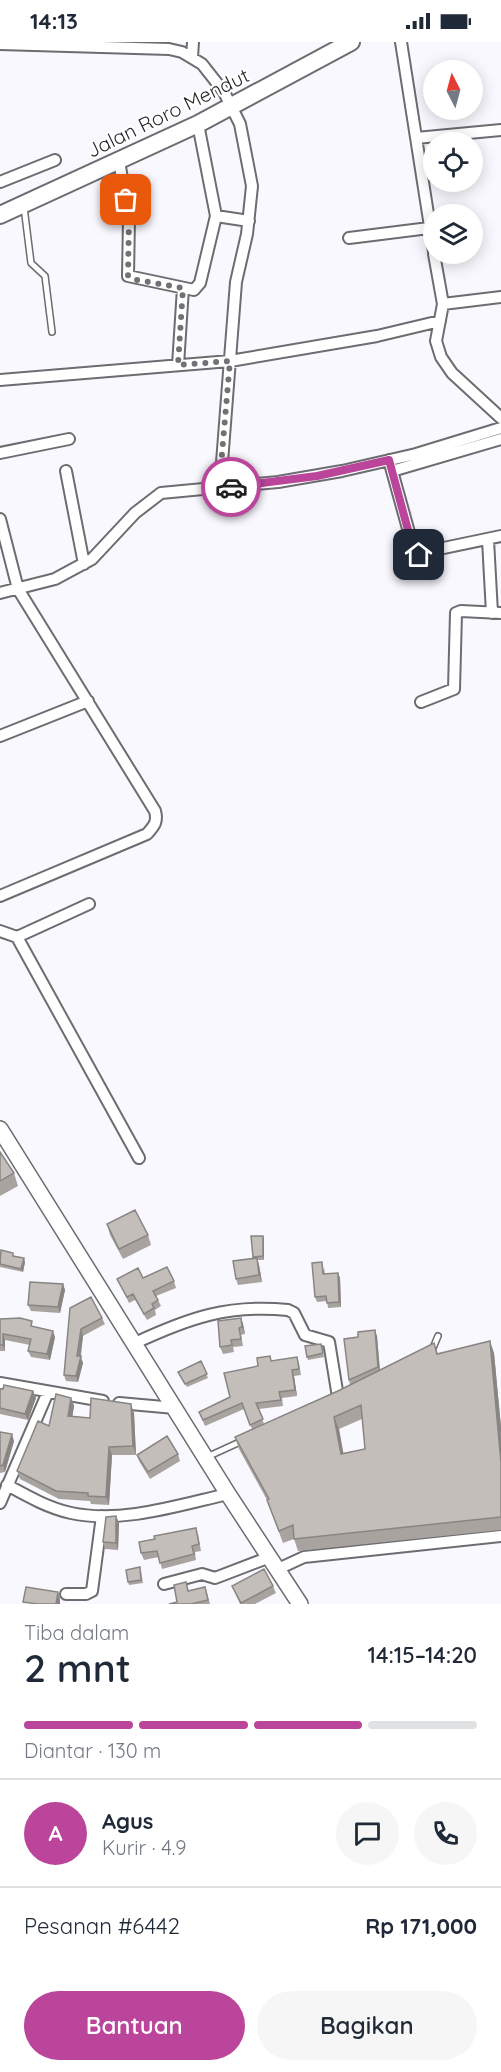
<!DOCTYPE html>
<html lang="id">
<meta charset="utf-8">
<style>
body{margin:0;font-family:Quicksand,sans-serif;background:#f6f6f7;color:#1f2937;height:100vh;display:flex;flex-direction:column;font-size:22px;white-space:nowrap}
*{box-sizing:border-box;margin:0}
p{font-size:20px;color:#747a83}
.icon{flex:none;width:33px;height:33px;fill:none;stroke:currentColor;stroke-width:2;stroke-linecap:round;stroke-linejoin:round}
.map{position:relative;height:1562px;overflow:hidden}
.drawer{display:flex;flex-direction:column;background:#fff;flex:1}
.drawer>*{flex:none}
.needle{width:39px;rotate:354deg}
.buttons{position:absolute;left:423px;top:18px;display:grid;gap:12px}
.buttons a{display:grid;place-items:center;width:60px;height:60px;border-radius:50%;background:#fff;box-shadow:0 3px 15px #0003;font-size:30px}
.pin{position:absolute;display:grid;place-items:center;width:51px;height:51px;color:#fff;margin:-26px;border-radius:12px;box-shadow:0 3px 9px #0006}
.courier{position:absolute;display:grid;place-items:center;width:60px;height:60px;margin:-30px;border:4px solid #bb459b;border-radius:50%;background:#fff;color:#222;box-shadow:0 2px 8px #0007}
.headline em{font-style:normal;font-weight:600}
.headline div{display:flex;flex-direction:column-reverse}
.headline{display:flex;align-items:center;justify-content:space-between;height:102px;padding:0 24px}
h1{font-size:39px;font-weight:600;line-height:45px}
.bar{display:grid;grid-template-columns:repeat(4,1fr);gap:9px 6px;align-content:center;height:72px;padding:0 24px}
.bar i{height:8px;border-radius:4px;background:#e0e1e3}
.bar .selected{background:#bb459b}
.bar p{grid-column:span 4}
.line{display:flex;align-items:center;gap:15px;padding:0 24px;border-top:2px solid #e0e1e3}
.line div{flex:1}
.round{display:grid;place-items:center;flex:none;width:63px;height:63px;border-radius:32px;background:#f6f6f7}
.button{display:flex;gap:12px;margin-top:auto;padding:12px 24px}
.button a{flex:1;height:69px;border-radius:36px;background:#bb459b;color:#fff;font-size:24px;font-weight:600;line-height:69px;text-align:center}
.button a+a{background:#f6f6f7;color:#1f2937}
.status{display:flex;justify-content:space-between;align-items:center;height:42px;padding:0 30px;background:#fff;direction:ltr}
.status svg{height:16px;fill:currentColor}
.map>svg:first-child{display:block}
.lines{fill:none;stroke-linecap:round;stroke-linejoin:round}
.lane-casing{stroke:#6c6c71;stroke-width:8}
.street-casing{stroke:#6c6c71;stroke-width:14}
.secondary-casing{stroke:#6c6c71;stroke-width:18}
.primary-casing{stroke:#6c6c71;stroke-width:20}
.lane{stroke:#fff;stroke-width:5}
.street{stroke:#fff;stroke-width:10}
.secondary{stroke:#fff;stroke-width:15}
.primary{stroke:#fff;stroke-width:16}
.wall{fill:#a8a39f;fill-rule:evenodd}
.shaded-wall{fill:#888582}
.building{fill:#c3beb9;stroke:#888582;stroke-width:1.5;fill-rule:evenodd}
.done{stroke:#727276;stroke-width:6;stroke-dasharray:0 10.8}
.route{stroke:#bb459b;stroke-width:8}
.labels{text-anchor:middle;stroke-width:4.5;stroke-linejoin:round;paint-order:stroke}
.street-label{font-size:20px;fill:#2a2a2d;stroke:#fff}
</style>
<div class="status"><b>14:13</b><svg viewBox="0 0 49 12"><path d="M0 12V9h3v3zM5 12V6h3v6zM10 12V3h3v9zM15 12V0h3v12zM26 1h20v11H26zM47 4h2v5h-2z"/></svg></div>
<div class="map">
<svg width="501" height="1562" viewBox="0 0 501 1562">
<rect width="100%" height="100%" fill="#f9f8ff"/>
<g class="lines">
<defs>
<path id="lane" d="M24 165 31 221 45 234 52 290
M433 1306 438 1294
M207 1415 242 1399"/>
<path id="street" d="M401 0 434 210
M0 2 169 7 182 10 202 22 224 50 240 82 252 144 247 192 236 240 220 446
M192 15 193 0
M416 96 501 88
M119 119 129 177 128 234 194 248 200 241 216 174 198 82
M0 140 55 118
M216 174 249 179
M349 196 429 186
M434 212 443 262 436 299 441 315 452 331 501 376
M443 262 501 255
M178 323 183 246
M0 338 230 319 377 294 440 279
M0 411 69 397
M389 418 415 512 501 494
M66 429 84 522
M392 429 501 397
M0 477 18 547 155 769C158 780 154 784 147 792L0 854
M488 498 492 571
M0 551 55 537 92 517 135 471 161 451 278 440 342 429 416 412 501 386
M421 660 454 647 456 571 461 569 501 571
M0 694 88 659
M0 889 17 895 89 862
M17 895 139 1116
M135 1301C189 1276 228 1262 288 1268L294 1271 305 1293 329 1300 338 1355
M0 1341 103 1359
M119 1361 175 1366
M7 1443C27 1454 48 1466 71 1471 121 1482 179 1463 228 1452
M0 1461 48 1350
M278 1527 304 1515 501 1494
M164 1542 202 1532 215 1536 270 1515
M66 1552H86L92 1549 102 1474"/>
<path id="secondary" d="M0 1087 228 1452 300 1562"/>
<path id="primary" d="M0 173 198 82 351 0"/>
</defs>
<!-- lane casing -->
<use href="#lane" class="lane-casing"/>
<!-- street casing -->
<use href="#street" class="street-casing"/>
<!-- secondary casing -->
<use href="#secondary" class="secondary-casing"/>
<!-- primary casing -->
<use href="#primary" class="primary-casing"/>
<!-- lane -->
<use href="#lane" class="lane"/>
<!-- street -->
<use href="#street" class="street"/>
<!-- secondary -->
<use href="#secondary" class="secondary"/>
<!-- primary -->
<use href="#primary" class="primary"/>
</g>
<!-- wall -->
<path class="wall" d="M0 1110 14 1131 18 1144 0 1154Z
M107 1182 148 1193 151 1203 123 1217 110 1193Z
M263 1194 264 1197V1218H257L259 1223 262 1240 238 1243 236 1237 253 1216V1215Z
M0 1212 15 1214 25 1220 23 1230 0 1225Z
M324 1225 325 1232 338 1231 340 1236 341 1265 328 1266 327 1259 317 1260 315 1255Z
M143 1236 174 1239 176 1246 156 1254 161 1264 155 1268 156 1273 147 1278 135 1258 129 1261 117 1237Z
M63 1242 65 1248 60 1271 31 1269 28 1263Z
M70 1266 102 1276 105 1282 83 1294 81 1314 83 1321 78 1340 66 1339 64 1333Z
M241 1276 243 1282 245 1292 241 1293 243 1304 233 1305 234 1310 223 1312 220 1305Z
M0 1277 34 1285 55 1295 50 1318 31 1315 28 1309 30 1303 5 1298V1309H0Z
M377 1294 380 1328 434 1301 438 1312 494 1311 501 1385V1488L298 1509 294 1497 283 1501 267 1458 239 1407 235 1395 252 1387 244 1367 205 1384 199 1370 230 1355 258 1324 272 1319 297 1315 299 1321 301 1333 294 1334 297 1354 282 1356 283 1364 259 1367 264 1382 350 1343 349 1338ZM362 1377 365 1407 343 1412 339 1387Z
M321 1302 324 1315 308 1318 307 1315Z
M201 1319 208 1336 187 1345 178 1330Z
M0 1347 33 1349 36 1356 28 1378 0 1372Z
M71 1356 74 1364 72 1375 90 1376 134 1371 136 1413H112L109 1463 91 1462 90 1459 59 1457 20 1437 17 1429 49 1384Z
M0 1390 14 1399 5 1430 0 1431Z
M178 1412 180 1419 150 1437 139 1419 137 1413Z
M116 1474 119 1481 118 1508 105 1507 103 1500Z
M198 1492 201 1509 195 1510 196 1518 162 1527 159 1515 144 1518 141 1511Z
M141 1529 143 1541 129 1543 128 1540Z
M232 1544H273L276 1551 255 1562H240Z
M188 1548 207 1551 210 1562H169L177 1560Z"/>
<!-- shaded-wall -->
<path class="shaded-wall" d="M263 1194 264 1197V1218L263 1214Z
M24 1216 25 1220 23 1230 21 1227Z
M257 1216 259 1223 262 1240 259 1233Z
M338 1231 340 1236 341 1265 339 1260Z
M63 1242 65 1248 60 1271 58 1265Z
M241 1276 243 1282 245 1292 242 1285Z
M81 1287 83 1294 80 1315 83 1321 78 1340 76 1334Z
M375 1288 377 1294 380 1331 378 1325Z
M53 1289 55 1295 50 1318 47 1312Z
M3 1292 5 1298V1309L3 1303Z
M490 1299 494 1311 501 1385V1421Z
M292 1328 294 1334 297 1354 295 1348Z
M33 1349 36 1356 28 1378 25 1372Z
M71 1356 74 1364 71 1383 68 1374Z
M131 1362 134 1371 136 1413 133 1404Z
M334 1375 339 1387 346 1425 341 1412Z
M12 1392 14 1399 5 1430 3 1423Z
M109 1405 112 1413 109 1463 106 1455Z
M116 1474 119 1481 118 1508 116 1501Z
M58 1550 60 1557V1562H56Z"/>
<!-- building -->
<path class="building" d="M0 1110 14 1131 0 1139Z
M135 1168 148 1193 119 1207 107 1182Z
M251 1194H263V1214L253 1215Z
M1 1208 13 1211V1214L24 1216 21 1227 0 1222Z
M257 1216 259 1233 236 1237 233 1219Z
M322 1220 323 1232 338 1231 339 1260 327 1261 326 1254 315 1255 312 1221Z
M167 1225 174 1239 153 1249 158 1258 152 1262 154 1266 144 1272 133 1252 127 1255 117 1237 138 1226 143 1236Z
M30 1240 63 1242 58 1265 28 1263Z
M91 1255 102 1276 81 1287 77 1314H81L76 1334 64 1333 70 1266Z
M20 1276 32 1279 31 1284 53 1289 47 1312 28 1309 31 1297 3 1292V1303H0V1277Z
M241 1276 242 1285 239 1286 241 1297 231 1298 232 1303 220 1305 218 1279Z
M375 1288 378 1325 349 1338 344 1297 358 1295V1290Z
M490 1299 501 1421V1475L294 1497 293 1483 279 1489 267 1458 269 1457 235 1395 338 1349 434 1301 437 1312ZM361 1363 365 1407 341 1412 334 1375Z
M321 1302 323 1311 307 1315 305 1304Z
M270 1314 271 1319 297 1315 299 1327 292 1328 295 1348 279 1350 281 1358 256 1361 263 1377 250 1383 242 1361 203 1378 199 1370 230 1355 224 1331 258 1324 257 1316Z
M201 1319 207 1332 185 1342 178 1330Z
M4 1343 33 1349 25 1372 0 1366V1347H3Z
M56 1352 71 1356 68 1374 90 1376 91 1356 131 1362 133 1404 109 1405 106 1455 88 1454V1451L56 1449 17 1429 38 1379 49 1384Z
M0 1390 12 1392 3 1423 0 1424Z
M167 1394 178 1412 148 1430 137 1413Z
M116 1474V1501L103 1500 106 1475Z
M196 1486 199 1502 192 1504 194 1512 160 1521 157 1509 141 1511 139 1500 155 1497 154 1494Z
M140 1525 141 1538 128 1540 126 1528Z
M264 1527 273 1544 241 1561 232 1544Z
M186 1540 188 1549 205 1545 208 1558 191 1562H169L177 1560 174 1543Z
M26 1545 58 1550 56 1562H38L23 1560Z"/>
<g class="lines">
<!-- done -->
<path class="done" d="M126 158 129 177 128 234 132 237 183 246 178 323 230 319 219 446 231 445"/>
<!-- route -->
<path class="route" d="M231 445 317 434 389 418 414 510 419 513"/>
</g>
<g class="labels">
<!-- street labels -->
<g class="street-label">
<text transform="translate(168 71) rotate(-26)" y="7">Jalan Roro Mendut</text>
</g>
</g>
</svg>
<div class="buttons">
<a><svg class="needle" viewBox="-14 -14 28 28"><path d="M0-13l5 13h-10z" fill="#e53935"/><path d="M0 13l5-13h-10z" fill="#747a83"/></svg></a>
<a><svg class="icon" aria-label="locate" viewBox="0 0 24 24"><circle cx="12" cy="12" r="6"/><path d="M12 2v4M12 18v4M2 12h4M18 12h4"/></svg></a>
<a><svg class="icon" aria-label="layers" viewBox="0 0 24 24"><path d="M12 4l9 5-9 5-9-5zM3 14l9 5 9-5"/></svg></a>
</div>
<div class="pin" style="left:126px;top:158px;background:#ea580c"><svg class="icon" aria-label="bag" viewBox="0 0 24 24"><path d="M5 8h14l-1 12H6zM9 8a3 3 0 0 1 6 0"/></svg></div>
<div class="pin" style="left:419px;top:513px;background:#1f2937"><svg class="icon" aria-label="home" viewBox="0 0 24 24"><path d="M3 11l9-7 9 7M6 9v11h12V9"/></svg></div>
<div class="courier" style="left:231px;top:445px"><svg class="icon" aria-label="car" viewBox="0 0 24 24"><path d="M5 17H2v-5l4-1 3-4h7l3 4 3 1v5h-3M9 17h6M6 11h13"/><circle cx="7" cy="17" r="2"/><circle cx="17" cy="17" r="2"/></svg></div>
</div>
<section class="drawer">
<div class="headline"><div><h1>2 mnt</h1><p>Tiba dalam</p></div><em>14:15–14:20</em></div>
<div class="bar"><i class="selected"></i><i class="selected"></i><i class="selected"></i><i></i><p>Diantar · 130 m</p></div>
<div class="line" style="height:108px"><b class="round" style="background:#bb459b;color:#fff">A</b><div><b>Agus</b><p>Kurir · 4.9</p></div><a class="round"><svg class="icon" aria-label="chat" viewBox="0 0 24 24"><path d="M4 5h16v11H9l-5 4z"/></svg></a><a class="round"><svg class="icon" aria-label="phone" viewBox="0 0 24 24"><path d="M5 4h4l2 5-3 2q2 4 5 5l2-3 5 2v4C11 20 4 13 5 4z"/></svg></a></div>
<div class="line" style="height:78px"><div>Pesanan #6442</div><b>Rp 171,000</b></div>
<div class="button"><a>Bantuan</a><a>Bagikan</a></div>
</section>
